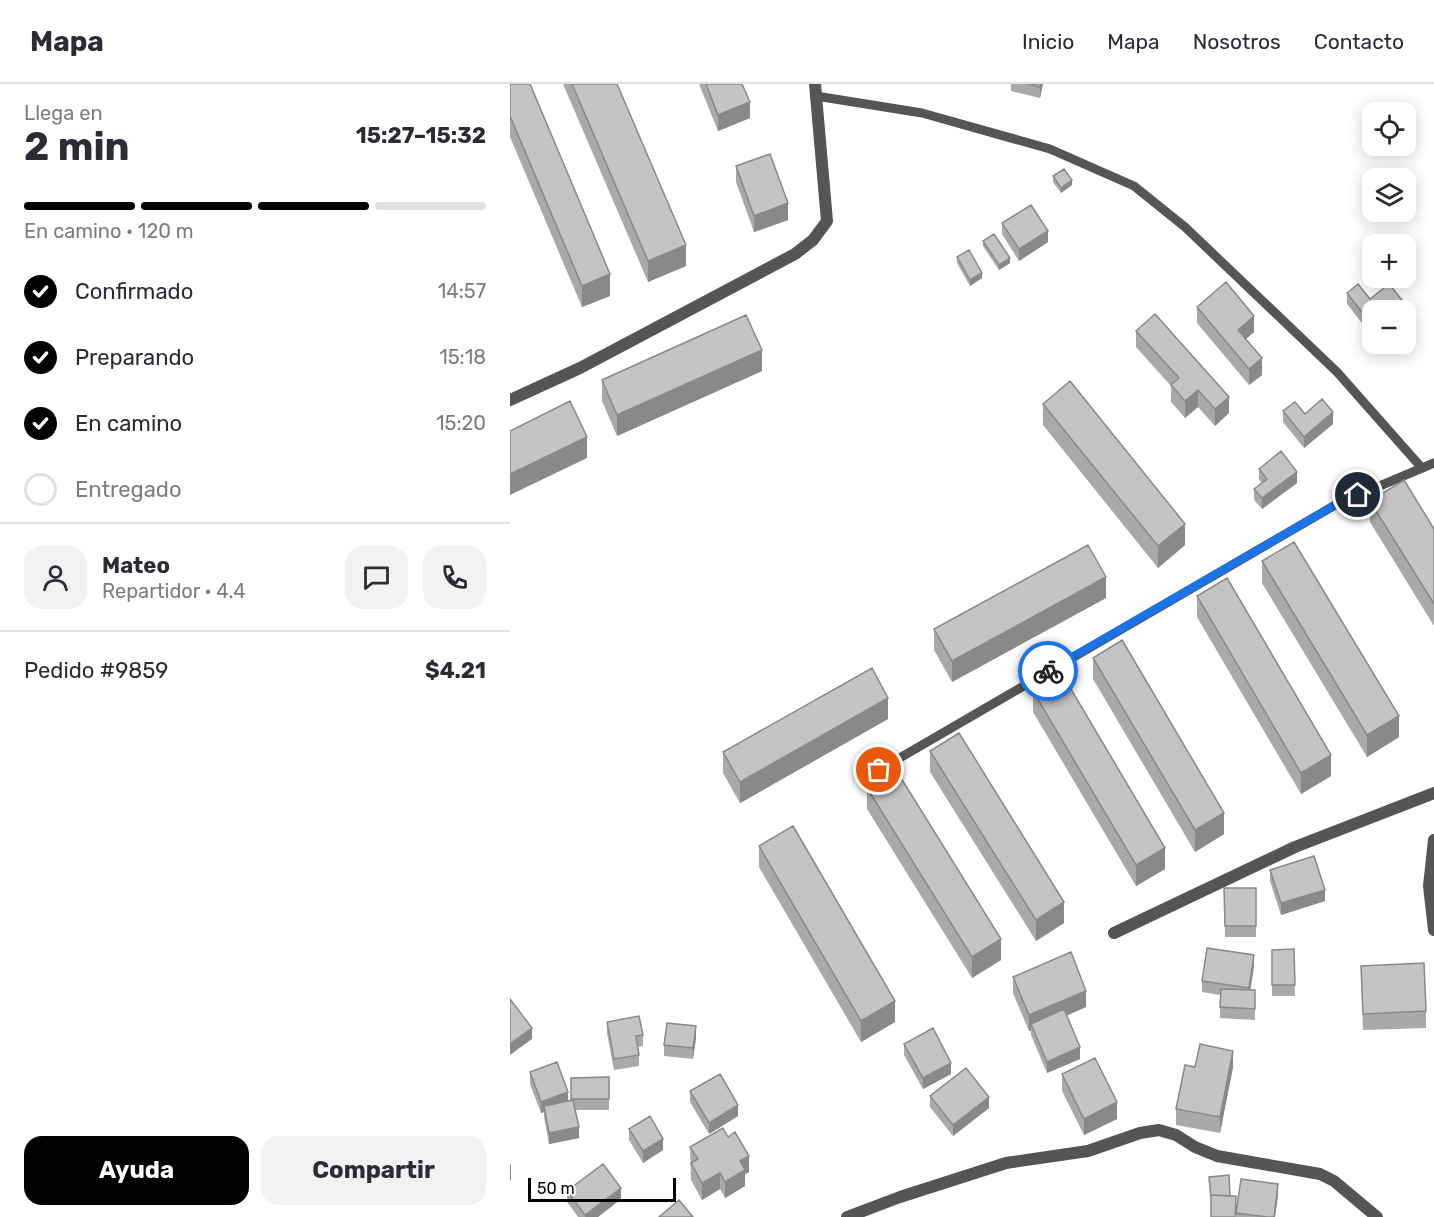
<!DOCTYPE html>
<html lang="es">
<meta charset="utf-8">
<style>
body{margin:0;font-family:Rubik,sans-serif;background:#f2f2f3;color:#2b2b33;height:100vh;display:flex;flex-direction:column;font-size:22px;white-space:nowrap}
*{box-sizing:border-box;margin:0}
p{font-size:20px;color:#7c7c81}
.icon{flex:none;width:33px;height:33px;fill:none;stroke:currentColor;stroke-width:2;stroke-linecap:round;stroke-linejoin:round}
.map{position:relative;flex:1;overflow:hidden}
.sheet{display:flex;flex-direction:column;background:#fff;width:510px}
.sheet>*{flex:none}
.controls{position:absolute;left:852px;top:18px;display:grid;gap:12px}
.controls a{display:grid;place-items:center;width:54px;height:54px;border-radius:12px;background:#fff;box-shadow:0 3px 15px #0003;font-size:30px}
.scale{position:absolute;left:18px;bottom:15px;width:148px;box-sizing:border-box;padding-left:6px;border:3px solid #000;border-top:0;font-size:16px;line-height:21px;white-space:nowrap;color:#000;-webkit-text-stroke:4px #fff;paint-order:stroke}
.pin{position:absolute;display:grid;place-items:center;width:51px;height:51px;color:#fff;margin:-26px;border:3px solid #fff;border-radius:50%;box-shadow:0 2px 6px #0007}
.courier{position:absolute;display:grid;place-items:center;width:60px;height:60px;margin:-30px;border:4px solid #1a73e8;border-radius:50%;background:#fff;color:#222;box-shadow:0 2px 8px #0007}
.head em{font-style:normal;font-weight:700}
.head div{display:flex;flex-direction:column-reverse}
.head{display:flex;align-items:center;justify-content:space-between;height:102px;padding:0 24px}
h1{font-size:39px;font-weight:700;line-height:45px}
.bar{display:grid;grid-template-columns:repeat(4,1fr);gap:9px 6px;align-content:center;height:72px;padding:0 24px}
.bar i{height:8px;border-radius:4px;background:#e1e1e2}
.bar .on{background:#000}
.bar p{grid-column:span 4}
.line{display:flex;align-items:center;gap:15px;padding:0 24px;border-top:2px solid #e1e1e2}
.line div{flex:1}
.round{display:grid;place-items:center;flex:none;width:63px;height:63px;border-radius:18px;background:#f2f2f3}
ol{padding:0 24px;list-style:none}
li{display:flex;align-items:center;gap:18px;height:66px}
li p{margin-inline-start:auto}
li .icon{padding:6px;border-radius:50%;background:#000;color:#fff;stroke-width:4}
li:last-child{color:#7c7c81}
li i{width:33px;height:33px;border:3px solid #e1e1e2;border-radius:50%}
.button{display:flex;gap:12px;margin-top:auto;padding:12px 24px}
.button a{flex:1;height:69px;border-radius:18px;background:#000;color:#fff;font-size:24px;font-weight:700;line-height:69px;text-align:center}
.button a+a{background:#f2f2f3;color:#2b2b33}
header{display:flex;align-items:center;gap:36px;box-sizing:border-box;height:84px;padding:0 30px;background:#fff;border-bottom:2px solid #e1e1e2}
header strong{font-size:28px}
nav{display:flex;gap:33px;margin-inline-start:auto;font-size:21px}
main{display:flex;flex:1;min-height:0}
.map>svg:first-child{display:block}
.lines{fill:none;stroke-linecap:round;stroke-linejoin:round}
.service{stroke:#555;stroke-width:9}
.minor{stroke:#555;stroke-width:12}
.wall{fill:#a9a9a9}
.shaded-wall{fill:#898989}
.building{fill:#c4c4c4;stroke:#898989;stroke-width:1.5}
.done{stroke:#595959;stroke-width:6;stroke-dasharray:0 10.8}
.route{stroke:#1a73e8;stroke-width:8}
</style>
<header>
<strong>Mapa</strong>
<nav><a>Inicio</a><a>Mapa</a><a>Nosotros</a><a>Contacto</a></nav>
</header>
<main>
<section class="sheet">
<div class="head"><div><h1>2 min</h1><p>Llega en</p></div><em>15:27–15:32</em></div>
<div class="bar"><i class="on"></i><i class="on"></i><i class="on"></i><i></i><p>En camino · 120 m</p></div>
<ol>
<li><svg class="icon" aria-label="check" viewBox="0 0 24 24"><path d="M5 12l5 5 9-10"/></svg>Confirmado<p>14:57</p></li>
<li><svg class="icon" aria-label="check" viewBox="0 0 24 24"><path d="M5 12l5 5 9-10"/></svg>Preparando<p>15:18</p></li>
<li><svg class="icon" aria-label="check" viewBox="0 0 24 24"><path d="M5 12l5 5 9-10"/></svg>En camino<p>15:20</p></li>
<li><i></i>Entregado</li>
</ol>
<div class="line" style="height:108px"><a class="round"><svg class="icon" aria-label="person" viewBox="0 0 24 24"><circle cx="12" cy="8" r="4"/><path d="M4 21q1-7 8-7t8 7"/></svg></a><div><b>Mateo</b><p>Repartidor · 4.4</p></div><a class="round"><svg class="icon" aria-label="chat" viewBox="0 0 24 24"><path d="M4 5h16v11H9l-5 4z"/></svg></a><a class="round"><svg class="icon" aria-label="phone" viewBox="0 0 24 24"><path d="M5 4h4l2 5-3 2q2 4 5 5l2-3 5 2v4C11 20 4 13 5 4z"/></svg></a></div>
<div class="line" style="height:78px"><div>Pedido #9859</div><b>$4.21</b></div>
<div class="button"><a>Ayuda</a><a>Compartir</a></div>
</section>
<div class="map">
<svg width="924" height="1133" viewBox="0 0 924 1133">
<rect width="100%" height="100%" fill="#fff"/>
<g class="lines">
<!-- service -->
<path class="service" d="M306 12 412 29 540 65 624 102 675 143 827 288 911 383
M369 686 827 420 924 379"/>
<!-- minor -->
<path class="minor" d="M0 316 70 284 285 170 303 156 317 137 305 0
M924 756 919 802 924 846
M604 849 785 763 924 709
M337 1133 390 1113 496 1079 578 1067 630 1049 649 1046 666 1051 685 1063 707 1072 810 1090 824 1097 867 1133"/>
</g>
<!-- wall -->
<path class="wall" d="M0 0 100 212 72 223 0 53Z
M53 0H107L176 182 138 198Z
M189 0H232L240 34 208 47Z
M501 0H533L530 14 501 7Z
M226 82 278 136 244 148 226 98Z
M543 92 562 101 551 109 543 98Z
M492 139 538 158 509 177 492 150Z
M473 157 500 179 489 186 473 162Z
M447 173 472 194 460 202 447 179Z
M837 209 860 215 901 238 862 226V252L837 220Z
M687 223 744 248 736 255 752 291 739 301 687 239Z
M626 247 719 329 705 342 688 323 675 334 661 318V302L626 263Z
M252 287 107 352 92 317V296Z
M533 320 675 461 648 484 533 341Z
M773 327 795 330 823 340 794 364 773 338Z
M749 385 787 399 752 425 744 416V405L752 399 749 396Z
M860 417 924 445V542L860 438Z
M752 477 889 653 857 673 752 499Z
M687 512 821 692 791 710 687 533Z
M596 514 442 598 424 566V545Z
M583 574 714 750 685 768 583 595Z
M523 607 655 785 626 802 523 628Z
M378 635 230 719 213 689V668Z
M420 667 554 839 526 857 420 688Z
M357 704 491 876 462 894 357 725Z
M249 762 385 938 351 958 249 783Z
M760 786 815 817 771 831 760 797Z
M714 804H746V853H715Z
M784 865 785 912H762V866Z
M744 882 740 906H745V936L710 934V911L692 908V897Z
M851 882 916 927V944L853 946Z
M503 893 576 923 556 932 570 975 537 989 521 951V947H519L503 909Z
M97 938 133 951V962L128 963 129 971V982L104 986 97 949Z
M186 954 183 975 154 972V961Z
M394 960 441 990 413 1005 394 971Z
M723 983 710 1049 666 1041V1025Z
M20 988 58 1017 61 1016V994L99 993V1026H65L69 1054 39 1060 34 1033V1028L31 1029 20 1000Z
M552 990 607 1035 574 1051 552 1007Z
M180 1007 228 1032 199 1050 180 1018Z
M420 1012 479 1024 443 1052 420 1023Z
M119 1045 153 1066 133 1079 119 1056Z
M180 1063 239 1088 235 1090V1102L215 1114 210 1105 192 1116 181 1096Z
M57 1107 111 1115 88 1133H68L57 1118Z
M768 1111 765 1133H726V1129Z"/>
<!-- shaded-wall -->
<path class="shaded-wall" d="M531 0H533L530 14V3Z
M240 18V34L208 47V31Z
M562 96V101L551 109V104Z
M278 119V136L244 148V132Z
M538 147V158L509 177V165Z
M176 161V182L138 198V177Z
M500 174V179L489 186V181Z
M472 189V194L460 202V196Z
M100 190V212L72 223V202Z
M901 227V238L896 243V232Z
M744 232V248L728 262V246Z
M252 266V287L107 352V331Z
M752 274V291L739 301V285Z
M688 306V323L675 334V317Z
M719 313V329L705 342V325Z
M823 328V340L794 364V353Z
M77 353V374L0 411V390Z
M787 388V399L752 425V414Z
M675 440V461L648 484V462Z
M596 493V514L442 598V577Z
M378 614V635L230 719V698Z
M889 632V653L857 673V651Z
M821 671V692L791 710V689Z
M714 729V750L685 768V746Z
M655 764V785L626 802V781Z
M815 806V817L771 831V819Z
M554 818V839L526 857V836Z
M491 855V876L462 894V873Z
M744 871V882L739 915V904Z
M576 907V923L523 946 521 940V947H519V931Z
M385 917V938L351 958V937Z
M186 942V954L183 975V964Z
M22 944V955L0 971V960Z
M570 963V975L537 989V978Z
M723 967V983L710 1049V1033Z
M441 979V990L413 1005V994Z
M58 1008V1019L34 1022V1028L31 1029V1018Z
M479 1013V1024L443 1052V1041Z
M607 1018V1035L574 1051V1035Z
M228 1021V1032L199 1050V1039Z
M69 1043V1054L39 1060V1049Z
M153 1055V1066L133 1079V1067Z
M239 1072V1088L235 1090V1102L215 1114V1098L230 1077Z
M1 1080V1096L0 1097V1081Z
M210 1089V1105L192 1116V1099Z
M768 1100V1111L765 1133H764Z
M111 1104V1115L88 1133H75V1131Z"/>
<!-- building -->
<path class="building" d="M0 0H20L100 190 72 202 0 32Z
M62 0H107L176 161 138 177Z
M196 0H232L240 18 208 31Z
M518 0H531L530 3Z
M260 70 278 119 244 132 226 82Z
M554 85 562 96 551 104 543 92Z
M521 121 538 147 509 165 492 139Z
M484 150 500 174 489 181 473 157Z
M459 166 472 189 460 196 447 173Z
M716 198 744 232 728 246 752 274 739 285 687 223Z
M848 200 860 215 879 200 901 227 896 232V226H862V241L837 209Z
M645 230 719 313 705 325 688 306 675 317 661 301 669 294 626 247Z
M236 231 252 266 107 331 92 296Z
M560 297 675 440 648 462 533 320Z
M812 315 823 328 794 353 773 327 785 318 795 330Z
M60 317 77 353 0 390V347Z
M771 367 787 388 752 414 744 405 757 395 749 385Z
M894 396 924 445V520L860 417Z
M784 458 889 632 857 651 752 477Z
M578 461 596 493 442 577 424 545Z
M717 494 821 671 791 689 687 512Z
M612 556 714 729 685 746 583 574Z
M362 584 378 614 230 698 213 668Z
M552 590 655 764 626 781 523 607Z
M449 649 554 818 526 836 420 667Z
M386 686 491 855 462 873 357 704Z
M283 742 385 917 351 937 249 762Z
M804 772 815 806 771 819 760 786Z
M714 804H746V842H715Z
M697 864 744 871 739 904 692 897Z
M784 865 785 901H762V866Z
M561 868 576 907 519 931 503 893Z
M914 879 916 927 853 930 851 882Z
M711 905 745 906V925L710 923Z
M0 915 22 944 0 960Z
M554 925 570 963 537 978 521 940Z
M129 932 133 951 126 952 129 971 104 975 97 938Z
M157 939 186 942 183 964 154 961Z
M423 944 441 979 413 994 394 960Z
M690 960 723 967 710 1033 666 1025 675 981 685 983Z
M585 974 607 1018 574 1035 552 990Z
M47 978 58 1008 31 1018 20 988Z
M456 984 479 1013 443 1041 420 1012Z
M210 990 228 1021 199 1039 180 1007Z
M99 993V1015H61V994Z
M63 1016 69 1043 39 1049 34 1022Z
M140 1032 153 1055 133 1067 119 1045Z
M213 1044 218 1053 225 1048 239 1072 230 1077 235 1086 215 1098 210 1089 192 1099 181 1079 188 1075 180 1063Z
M93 1080 111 1104 75 1131 57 1107Z
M719 1091 720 1112 701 1111V1115L699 1093Z
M731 1095 768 1100 764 1133H757L726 1129Z
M701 1111 726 1112 725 1133H701Z
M169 1116 183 1133H149Z"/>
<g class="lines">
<!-- done -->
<path class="done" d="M369 686 538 587"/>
<!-- route -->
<path class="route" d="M538 587 827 420 848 411"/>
</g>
</svg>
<div class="controls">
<a><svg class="icon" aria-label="locate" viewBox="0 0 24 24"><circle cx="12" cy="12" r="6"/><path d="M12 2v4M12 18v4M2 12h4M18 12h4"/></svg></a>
<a><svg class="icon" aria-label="layers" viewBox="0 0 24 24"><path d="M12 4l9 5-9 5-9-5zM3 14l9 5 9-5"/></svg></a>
<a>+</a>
<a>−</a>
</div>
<div class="scale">50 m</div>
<div class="pin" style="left:369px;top:686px;background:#ea580c"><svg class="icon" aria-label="bag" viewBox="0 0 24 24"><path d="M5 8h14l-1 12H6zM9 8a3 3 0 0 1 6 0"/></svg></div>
<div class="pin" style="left:848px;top:411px;background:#1f2937"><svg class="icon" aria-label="home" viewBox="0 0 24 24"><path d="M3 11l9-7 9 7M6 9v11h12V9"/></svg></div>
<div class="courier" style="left:538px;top:587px"><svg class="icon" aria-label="bike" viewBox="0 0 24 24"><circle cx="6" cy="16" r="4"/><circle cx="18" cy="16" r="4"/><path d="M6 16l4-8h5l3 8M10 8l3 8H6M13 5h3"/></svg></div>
</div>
</main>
